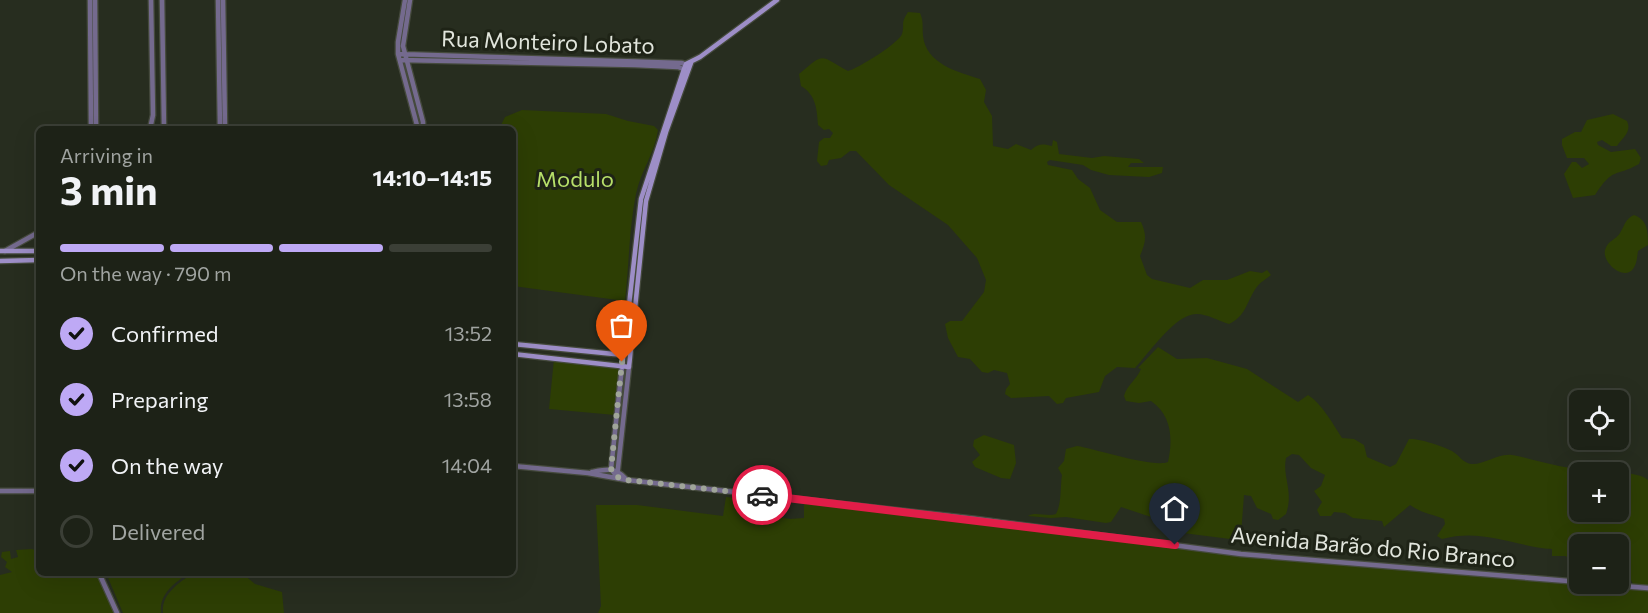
<!DOCTYPE html>
<meta charset="utf-8">
<style>
body{margin:0;font-family:Commissioner,sans-serif;background:#2a2f24;color:#f1f3f6;height:100vh;display:flex;flex-direction:column;font-size:22px;white-space:nowrap}
*{box-sizing:border-box;margin:0}
p{font-size:20px;color:#a0a4a1}
.icon{flex:none;width:33px;height:33px;fill:none;stroke:currentColor;stroke-width:2;stroke-linecap:round;stroke-linejoin:round}
.map{position:relative;flex:1;overflow:hidden}
.side{position:absolute;left:36px;top:126px;width:480px;height:450px;display:flex;flex-direction:column;background:#1d2217;border-radius:9px;box-shadow:0 6px 24px #0002,0 0 0 2px #3b3f36}
.side>*{flex:none}
.buttons{position:absolute;left:1569px;top:390px;display:grid;gap:12px}
.buttons a{display:grid;place-items:center;width:60px;height:60px;border-radius:9px;background:#1d2217;box-shadow:0 6px 24px #0002,0 0 0 2px #3b3f36;font-size:30px}
.pin{position:absolute;display:grid;place-items:center;width:51px;height:51px;color:#fff;margin:-62px -26px;border-radius:50% 50% 50% 0;rotate:-45deg;box-shadow:0 0 6px #0007}
.pin .icon{rotate:45deg}
.courier{position:absolute;display:grid;place-items:center;width:60px;height:60px;margin:-30px;border:4px solid #e11d48;border-radius:50%;background:#fff;color:#222;box-shadow:0 2px 8px #0007}
.overview em{font-style:normal;font-weight:700}
.overview div{display:flex;flex-direction:column-reverse}
.overview{display:flex;align-items:center;justify-content:space-between;height:102px;padding:0 24px}
h1{font-size:39px;font-weight:700;line-height:45px}
.bar{display:grid;grid-template-columns:repeat(4,1fr);gap:9px 6px;align-content:center;height:72px;padding:0 24px}
.bar i{height:8px;border-radius:4px;background:#3b3f36}
.bar .selected{background:#bea9f5}
.bar p{grid-column:span 4}
ol{padding:0 24px;list-style:none}
li{display:flex;align-items:center;gap:18px;height:66px}
li p{margin-inline-start:auto}
li .icon{padding:6px;border-radius:50%;background:#bea9f5;color:#111;stroke-width:4}
li:last-child{color:#a0a4a1}
li i{width:33px;height:33px;border:3px solid #3b3f36;border-radius:50%}
.map>svg:first-child{display:block}
.green{fill:#2d3e04;fill-rule:evenodd}
.lines{fill:none;stroke-linecap:round;stroke-linejoin:round}
.tertiary-casing{stroke:#454a3d;stroke-width:7}
.secondary-casing{stroke:#454a3d;stroke-width:7}
.tertiary{stroke:#746a8e;stroke-width:4.5}
.secondary{stroke:#9d8ec7;stroke-width:4.5}
.done{stroke:#a0a59a;stroke-width:6;stroke-dasharray:0 10.8}
.route{stroke:#e11d48;stroke-width:8}
.labels{text-anchor:middle;stroke-width:6;stroke-linejoin:round;paint-order:stroke}
.street-label{font-size:22px;fill:#e1e5dc;stroke:#1e2316}
.park-label{font-size:22px;fill:#b6df69;stroke:#1e2316}
</style>
<div class="map">
<svg width="1648" height="613" viewBox="0 0 1648 613">
<rect width="100%" height="100%" fill="#272d1f"/>
<!-- green -->
<path class="green" d="M908 12 920 13C924 22 922 27 923 36 926 64 958 72 980 79L986 90 984 102 992 116 993 146 1008 149 1016 144 1031 150C1038 143 1044 144 1052 146L1053 140 1057 142 1059 154 1092 158 1104 156 1139 159 1144 163H1131L1128 167H1163L1162 173 1149 177 1109 175 1091 170 1083 165 1050 160 1047 162 1048 165 1072 170 1078 179 1090 188 1100 210 1117 222H1141C1147 235 1146 242 1140 256L1147 275 1152 279 1190 288 1203 280H1227L1250 271 1262 273 1267 270 1271 275C1265 280 1260 282 1256 288 1246 303 1246 316 1229 324 1219 321 1207 314 1197 314 1176 313 1149 353 1135 368L1117 367 1105 376 1099 392 1066 398 1063 403 1057 404 1049 396 1011 398 1005 394 1006 389 1010 384 1007 373 994 370 988 373 982 372 970 359 958 357 948 338 945 324 950 321H962L984 292 986 280 977 258 948 225 889 185 856 151H850L841 158 829 160 827 165 821 166 817 161 819 142 824 138H830L833 133 829 129 824 130 818 125C817 109 816 95 801 86L799 74C825 52 819 55 848 71 857 69 899 43 902 34 905 24 900 24 908 12Z
M522 110 606 114 628 121 654 126 658 130C655 153 641 170 636 194 629 228 629 266 625 301L513 286V129H499L505 117Z
M1613 114 1627 121C1632 132 1623 137 1617 146H1611L1602 140 1597 142 1598 145 1611 152 1635 149 1641 158 1639 164C1614 178 1614 166 1595 195L1573 198 1564 174 1572 162H1576L1582 168 1589 164 1584 158H1567L1562 145V139L1575 132H1581L1587 120Z
M1634 215C1648 220 1648 232 1648 245L1638 251C1637 257 1637 264 1633 269 1624 281 1602 263 1605 250 1608 240 1616 240 1620 233 1625 225 1625 219 1634 215Z
M1158 347 1177 359 1207 358 1247 369 1298 402 1308 395C1322 404 1333 424 1342 438L1354 439 1364 445 1367 457 1390 467 1396 464 1409 439C1418 438 1443 446 1452 451 1459 455 1463 463 1471 464 1485 465 1497 453 1512 455 1534 458 1584 478 1602 463L1612 467 1616 471 1622 469C1629 476 1640 473 1648 480V586L1633 584 1629 576 1619 574 1618 544H1580L1579 562 1565 556H1552V549C1513 546 1482 528 1442 539L1437 536 1445 524 1444 519C1432 514 1421 513 1410 505L1384 527 1382 521 1353 518 1345 513 1334 512 1331 516H1320L1317 510 1322 502 1314 491 1321 486 1325 475 1311 468 1299 455 1292 454 1286 458C1282 477 1294 491 1286 514L1278 520 1273 519 1271 514 1257 508 1251 496 1244 495 1241 534 1238 540 1183 533 1151 517 1121 507 1111 522 1106 523 1066 517 1051 518 1028 516C1035 511 1047 517 1056 514 1062 503 1060 487 1062 475L1058 468 1064 461 1066 449 1077 446C1096 449 1153 468 1168 462 1173 440 1172 415 1151 401L1139 403 1126 401 1124 396C1127 385 1137 379 1141 369L1138 368ZM1580 472H1618V512H1580Z
M554 359 620 369 615 415 549 409Z
M984 435 1014 445 1016 463 1010 479 1001 478 975 467 972 462 980 455 973 446 974 440Z
M726 497 770 501 773 505V516L790 519 804 518V504L895 512 1242 555 1648 589V613H598L601 606 596 505H637L723 516Z
M32 549 39 552V573H98L115 613H0V575L12 572 5 567 7 562 1 557 2 552 10 551 11 559 18 557 16 550Z
M106 573H189C175 583 159 593 161 613H123Z
M193 573H242L255 584 282 592 284 613H163C161 594 179 583 193 573Z"/>
<g class="lines">
<defs>
<path id="tertiary" d="M90 0 91 129
M95 0 96 129
M162 0 164 129
M218 0 220 129
M223 0 225 129
M405 0 398 42V54L418 129
M410 0 403 46 423 122V129
M398 54 682 63 688 66
M400 60 635 65 678 67 686 70
M150 129 153 115 151 0
M5 251 39 232
M513 466 588 473 627 480 976 519 1241 554 1580 582
M592 472C607 469 614 467 625 478
M617 477 611 469 622 367
M617 477 629 367
M0 491H39
M99 573 117 613
M1596 584 1648 588"/>
<path id="secondary" d="M0 251H39
M0 261 39 260
M513 344 624 355
M513 354 629 367 646 201 666 132 691 63
M622 367 641 199 684 69 686 64 700 57 777 0"/>
</defs>
<!-- tertiary casing -->
<use href="#tertiary" class="tertiary-casing"/>
<!-- secondary casing -->
<use href="#secondary" class="secondary-casing"/>
<!-- tertiary -->
<use href="#tertiary" class="tertiary"/>
<!-- secondary -->
<use href="#secondary" class="secondary"/>
</g>
<g class="lines">
<!-- done -->
<path class="done" d="M622 362 611 469 617 477 627 480 762 495"/>
<!-- route -->
<path class="route" d="M762 495 1175 545"/>
</g>
<g class="labels">
<!-- street labels -->
<g class="street-label">
<text transform="translate(548 42) rotate(2)" y="8">Rua Monteiro Lobato</text>
<text transform="translate(1373 547) rotate(5)" y="8">Avenida Barão do Rio Branco</text>
</g>
<!-- park labels -->
<g class="park-label">
<text x="575" y="187">Modulo</text>
</g>
</g>
</svg>
<div class="buttons">
<a><svg class="icon" aria-label="locate" viewBox="0 0 24 24"><circle cx="12" cy="12" r="6"/><path d="M12 2v4M12 18v4M2 12h4M18 12h4"/></svg></a>
<a>+</a>
<a>−</a>
</div>
<div class="pin" style="left:622px;top:362px;background:#ea580c"><svg class="icon" aria-label="bag" viewBox="0 0 24 24"><path d="M5 8h14l-1 12H6zM9 8a3 3 0 0 1 6 0"/></svg></div>
<div class="pin" style="left:1175px;top:545px;background:#1f2937"><svg class="icon" aria-label="home" viewBox="0 0 24 24"><path d="M3 11l9-7 9 7M6 9v11h12V9"/></svg></div>
<div class="courier" style="left:762px;top:495px"><svg class="icon" aria-label="car" viewBox="0 0 24 24"><path d="M5 17H2v-5l4-1 3-4h7l3 4 3 1v5h-3M9 17h6M6 11h13"/><circle cx="7" cy="17" r="2"/><circle cx="17" cy="17" r="2"/></svg></div>
<section class="side">
<div class="overview"><div><h1>3 min</h1><p>Arriving in</p></div><em>14:10–14:15</em></div>
<div class="bar"><i class="selected"></i><i class="selected"></i><i class="selected"></i><i></i><p>On the way · 790 m</p></div>
<ol>
<li><svg class="icon" aria-label="check" viewBox="0 0 24 24"><path d="M5 12l5 5 9-10"/></svg>Confirmed<p>13:52</p></li>
<li><svg class="icon" aria-label="check" viewBox="0 0 24 24"><path d="M5 12l5 5 9-10"/></svg>Preparing<p>13:58</p></li>
<li><svg class="icon" aria-label="check" viewBox="0 0 24 24"><path d="M5 12l5 5 9-10"/></svg>On the way<p>14:04</p></li>
<li><i></i>Delivered</li>
</ol>
</section>
</div>
